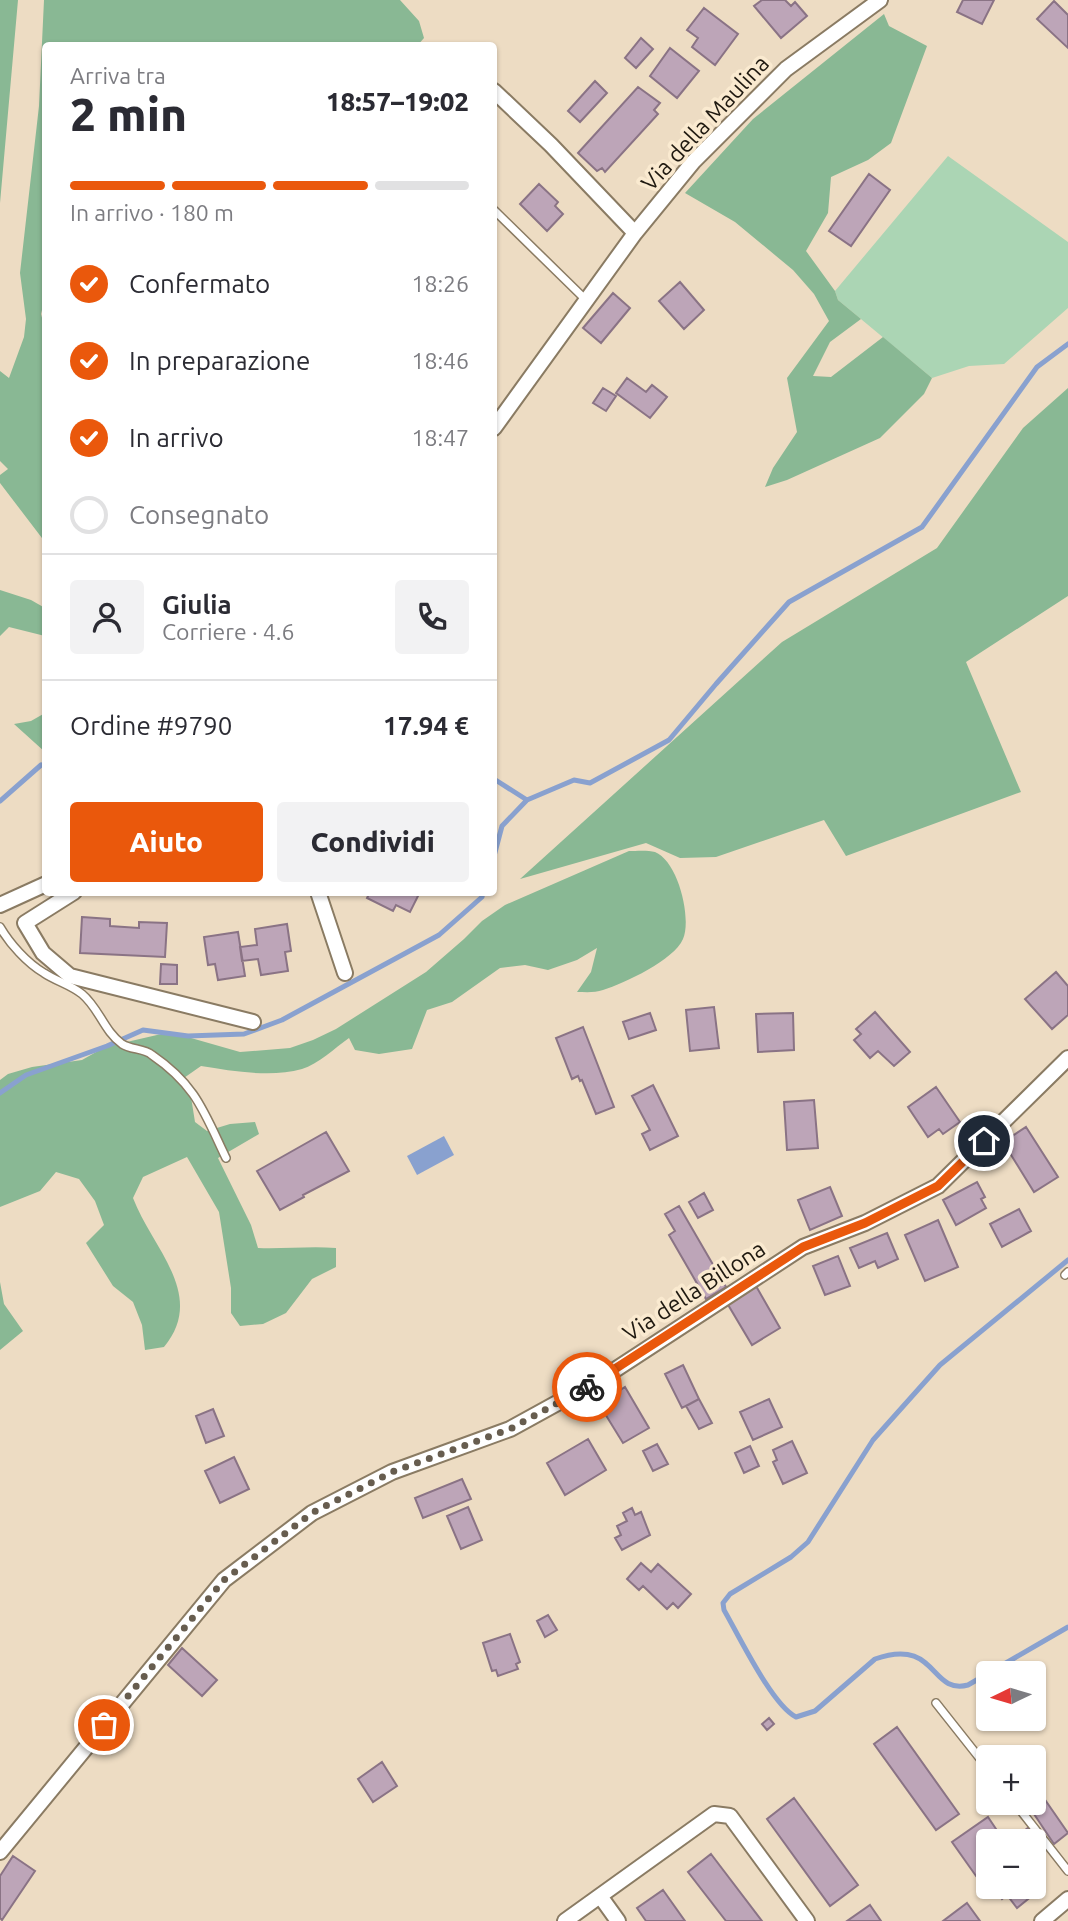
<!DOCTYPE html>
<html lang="it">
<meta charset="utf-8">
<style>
body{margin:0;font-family:Ubuntu,sans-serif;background:#f2f2f3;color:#2b2b33;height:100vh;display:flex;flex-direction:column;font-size:26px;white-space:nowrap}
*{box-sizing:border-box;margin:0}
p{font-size:23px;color:#7c7c81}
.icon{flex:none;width:38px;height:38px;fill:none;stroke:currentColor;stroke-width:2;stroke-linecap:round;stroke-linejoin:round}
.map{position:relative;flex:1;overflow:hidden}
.sheet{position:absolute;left:42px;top:42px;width:455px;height:854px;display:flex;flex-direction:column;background:#fff;border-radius:7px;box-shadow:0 2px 5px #0004}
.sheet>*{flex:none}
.needle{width:46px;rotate:265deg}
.buttons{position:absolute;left:976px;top:1661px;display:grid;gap:14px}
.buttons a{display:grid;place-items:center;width:70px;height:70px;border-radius:7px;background:#fff;box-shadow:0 2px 5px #0004;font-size:35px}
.pin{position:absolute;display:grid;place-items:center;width:60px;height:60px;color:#fff;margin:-30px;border:4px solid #fff;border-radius:50%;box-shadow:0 2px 7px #0007}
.courier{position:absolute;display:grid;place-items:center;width:70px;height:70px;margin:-35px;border:5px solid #ea580c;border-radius:50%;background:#fff;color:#222;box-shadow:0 2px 9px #0007}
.headline em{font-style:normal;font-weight:800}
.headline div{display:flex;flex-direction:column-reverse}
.headline{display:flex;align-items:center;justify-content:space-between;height:119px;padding:0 28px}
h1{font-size:46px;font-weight:800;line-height:52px}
.bar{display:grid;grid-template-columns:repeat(4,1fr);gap:10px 7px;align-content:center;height:84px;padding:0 28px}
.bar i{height:9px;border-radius:5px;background:#e1e1e2}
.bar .on{background:#ea580c}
.bar p{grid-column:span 4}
.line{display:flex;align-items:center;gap:18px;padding:0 28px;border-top:2px solid #e1e1e2}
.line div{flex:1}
.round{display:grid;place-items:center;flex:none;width:74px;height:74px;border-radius:7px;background:#f2f2f3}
ol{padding:0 28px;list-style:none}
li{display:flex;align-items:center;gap:21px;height:77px}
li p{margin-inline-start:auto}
li .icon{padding:7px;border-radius:50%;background:#ea580c;color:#fff;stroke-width:4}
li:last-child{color:#7c7c81}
li i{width:38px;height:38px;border:4px solid #e1e1e2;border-radius:50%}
.cta{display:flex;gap:14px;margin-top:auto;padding:14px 28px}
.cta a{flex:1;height:80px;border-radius:7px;background:#ea580c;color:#fff;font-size:28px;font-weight:800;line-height:80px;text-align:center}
.cta a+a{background:#f2f2f3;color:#2b2b33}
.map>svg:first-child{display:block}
.green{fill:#abd5b4}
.forest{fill:#89b894}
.water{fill:#89a1cf}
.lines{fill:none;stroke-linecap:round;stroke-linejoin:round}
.stream{stroke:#89a1cf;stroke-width:5}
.building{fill:#bda5b8;stroke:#8a7385;stroke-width:2}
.service-casing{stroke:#8a7b63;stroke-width:10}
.minor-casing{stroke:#8a7b63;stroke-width:18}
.service{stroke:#fff;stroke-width:7}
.minor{stroke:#fff;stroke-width:14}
.done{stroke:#675d4f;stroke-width:7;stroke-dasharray:0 12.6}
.route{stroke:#ea580c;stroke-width:9}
.labels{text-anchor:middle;stroke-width:7;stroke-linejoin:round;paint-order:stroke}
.street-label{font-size:23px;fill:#1f1910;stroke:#faead0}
</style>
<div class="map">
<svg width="1068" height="1921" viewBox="0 0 1068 1921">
<rect width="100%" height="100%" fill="#eddcc3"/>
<!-- green -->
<path class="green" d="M948 156 1068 242V308L1004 364 969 366 932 378 838 300 835 291Z"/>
<!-- forest -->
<path class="forest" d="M0 0H18L0 203Z
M44 0H400L419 21 424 38 417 46H46V294L41 314 46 333 45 542 0 483V475L8 469 0 461V371L9 378 24 337 26 319 20 273 39 106Z
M884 14 889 26 927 46 891 143 868 160 831 177 828 213 806 251 835 291 838 300 861 319 830 342 813 376 831 377 883 337 932 378 924 394 880 438 787 480 765 487 773 468 797 432 787 378 829 321 814 294 793 270 735 222 685 193 753 119Z
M1068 388V596L966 662 1021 792 846 856 824 820 716 857 680 858 646 843 520 879 782 642 937 548 1023 428Z
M0 590 31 600 45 608V636L9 627 0 636Z
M45 713V752L14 724 31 721Z
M629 851C636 851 648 850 655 852 678 861 692 918 683 939 674 960 625 983 603 990 595 993 585 992 577 992L591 972 597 948 577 960 548 970 525 965 500 968 452 1002 427 1010 412 1049 379 1054 355 1050 349 1038C335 1048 318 1064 302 1069 271 1078 233 1071 201 1066L181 1080 191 1097 195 1122 207 1131 230 1124 255 1122 259 1134 218 1158 251 1225 258 1248C284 1249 310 1246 336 1248V1267L312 1279 286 1313 263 1324 240 1326 231 1313V1288L219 1212 187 1157 143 1177 133 1198C152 1248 207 1295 164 1347L145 1350 142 1325 133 1302 113 1286 86 1243 104 1225 95 1201 79 1179 56 1172 40 1191 0 1207V1080L8 1074 32 1067 82 1060 105 1047 170 1032 240 1052 290 1048 313 1040 336 1029 426 972 464 939 482 921 505 905Z
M0 1282 4 1304 23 1331 0 1350Z"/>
<!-- water -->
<path class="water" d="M444 1136 454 1155 417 1175 407 1156Z"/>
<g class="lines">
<!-- stream -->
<path class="stream" d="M494 779 527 800
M0 801 41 765
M494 856 502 826 527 800 574 780 590 783 669 740 716 684 789 602 922 527 1037 367 1068 344
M0 1093 26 1075 107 1046 143 1030 188 1036 244 1034 282 1020 439 935 482 897 483 892
M1068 1260 940 1365 873 1440 808 1542 791 1557 730 1594 723 1603 724 1610C739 1636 772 1705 796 1717L815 1711 875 1659C938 1637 929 1695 968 1685L1068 1627"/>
</g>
<!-- building -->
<path class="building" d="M762 0H785L791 6 795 2 807 16 781 38 754 6Z
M963 0H994L982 24 957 12Z
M1054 1 1068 15V48L1037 19Z
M704 8 738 34 715 65 692 47 698 38 687 30Z
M641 38 653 49 636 68 625 58Z
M670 48 699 71 677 98 650 76Z
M595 81 607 93 580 122 568 111Z
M638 87 660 103 654 110 658 114 605 172 602 168 597 171 578 153Z
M869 174 890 190 851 246 829 231Z
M539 184 558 202 555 206 563 214 547 231 520 204Z
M680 282 704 310 684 329 659 301Z
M613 293 630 308 601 343 583 328Z
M627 378 646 392 652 385 667 397 650 418 616 393Z
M603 388 616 396 606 411 593 403Z
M370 892H420L410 912 396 905 393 911 367 898Z
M82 917 110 919V926L139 928V922L167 923 165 957 80 953Z
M287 924 291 951 285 952 288 971 261 975 258 959 242 961 240 947 257 945 255 929Z
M238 932 245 976 218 980 215 964 208 965 204 937Z
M161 964 177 965V984H160Z
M1056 972 1068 986V1015L1052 1029 1025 999Z
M714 1007 719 1048 690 1051 686 1010Z
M875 1012 910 1052 894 1066 878 1051 870 1058 854 1040 861 1034 856 1029Z
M650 1013 656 1030 629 1039 623 1022Z
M793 1013 794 1050 758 1052 756 1014Z
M583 1027 614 1107 596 1114 582 1080 580 1081 578 1076 572 1079 556 1038Z
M653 1085 678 1136 650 1150 642 1134 650 1130 632 1096Z
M936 1087 960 1122 943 1134 939 1129 928 1137 908 1107Z
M814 1100 818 1148 787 1150 784 1102Z
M1026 1127 1058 1177 1034 1192 1003 1142Z
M326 1132 349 1171 303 1195 304 1197 280 1210 257 1171Z
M977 1182 985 1197 981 1199 986 1208 956 1225 943 1200Z
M830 1187 842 1216 810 1230 798 1200Z
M704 1193 713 1210 698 1218 689 1202Z
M679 1206 726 1287 706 1299 669 1235 675 1231 665 1214Z
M1019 1209 1031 1231 1002 1247 990 1224Z
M938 1220 958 1267 925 1281 905 1235Z
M887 1233 898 1259 878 1268 875 1261 859 1268 850 1248Z
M838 1256 850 1286 825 1295 813 1266Z
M756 1286 780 1328 752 1345 727 1303Z
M683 1365 699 1399 682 1408 665 1374Z
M625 1387 649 1428 623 1443 599 1404Z
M699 1399 712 1423 699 1429 686 1406Z
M769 1399 782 1427 753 1440 740 1412Z
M213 1409 224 1436 206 1443 196 1416Z
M588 1439 606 1470 565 1495 547 1463Z
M792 1441 807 1473 783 1484 773 1462 777 1460 773 1450Z
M657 1444 668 1464 653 1471 643 1451Z
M750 1446 759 1466 744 1473 735 1453Z
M234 1457 249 1489 220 1503 205 1471Z
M462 1479 471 1499 423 1518 415 1498Z
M468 1507 482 1540 461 1549 447 1516Z
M632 1508 635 1515 641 1512 650 1535 622 1550 615 1538 621 1535 617 1526 627 1521 623 1513Z
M641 1563 651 1572 658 1564 691 1594 678 1608 673 1603 667 1609 643 1586 639 1590 627 1579Z
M548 1615 557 1630 545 1637 537 1621Z
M510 1634 520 1662 516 1664 518 1669 498 1676 496 1670 492 1671 483 1643Z
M182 1648 217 1680 202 1696 168 1665Z
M769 1718 774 1724 767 1730 762 1724Z
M897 1727 959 1814 936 1830 874 1744Z
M382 1762 397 1786 373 1802 358 1779Z
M1039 1791 1068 1833 1054 1844 1026 1802H1034V1794Z
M794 1798 858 1885 830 1906 767 1819Z
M988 1817 1000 1835 989 1841 987 1844 989 1856 983 1860 988 1868 976 1876 952 1842Z
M1028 1828 1040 1846 1034 1850V1841H1023L1018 1835Z
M711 1854 762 1921H726L688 1872Z
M13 1856 35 1871 2 1920 0 1918V1876Z
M992 1886H1033L1029 1890 1033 1895 1017 1908 1007 1895 1002 1899Z
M663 1890 685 1921H646L637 1908Z
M967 1903 980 1921H943Z
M870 1905 881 1921H847Z"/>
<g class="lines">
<defs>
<path id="service" d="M494 210 586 300
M0 927C10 944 27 963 44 973 56 981 71 985 82 994 99 1008 104 1031 122 1044 131 1050 144 1048 152 1055 196 1085 204 1112 226 1158
M1065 1275 1068 1272
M936 1703 989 1770
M1014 1802 1068 1871"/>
<path id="minor" d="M494 91 551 145 635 233
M494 428 635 233 693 162 786 69 880 0
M74 892 25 923 43 953 70 976 253 1022
M318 892 345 973
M0 905 46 884
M0 1852 224 1580 312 1513 392 1472 510 1429 601 1379 803 1247 865 1223 938 1186 1068 1058
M600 1896 618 1921
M565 1921 714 1814 730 1816 807 1921
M1042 1921 1068 1899"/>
</defs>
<!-- service casing -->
<use href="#service" class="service-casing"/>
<!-- minor casing -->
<use href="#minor" class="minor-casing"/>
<!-- service -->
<use href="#service" class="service"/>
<!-- minor -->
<use href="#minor" class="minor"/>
</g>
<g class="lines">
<!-- done -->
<path class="done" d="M104 1725 224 1580 312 1513 392 1472 510 1429 587 1387"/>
<!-- route -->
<path class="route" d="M587 1387 803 1247 865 1223 938 1186 984 1141"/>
</g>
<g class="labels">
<!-- street labels -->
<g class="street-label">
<text transform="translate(705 123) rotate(-47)" y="8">Via della Maulina</text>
<text transform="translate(694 1291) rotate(-33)" y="8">Via della Billona</text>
</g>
</g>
</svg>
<div class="buttons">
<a><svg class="needle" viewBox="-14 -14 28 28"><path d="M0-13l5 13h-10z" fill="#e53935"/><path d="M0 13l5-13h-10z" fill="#7c7c81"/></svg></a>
<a>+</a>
<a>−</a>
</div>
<div class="pin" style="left:104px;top:1725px;background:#ea580c"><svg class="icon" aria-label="bag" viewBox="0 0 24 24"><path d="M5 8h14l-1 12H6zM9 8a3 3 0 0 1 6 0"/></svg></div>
<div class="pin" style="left:984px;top:1141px;background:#1f2937"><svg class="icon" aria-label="home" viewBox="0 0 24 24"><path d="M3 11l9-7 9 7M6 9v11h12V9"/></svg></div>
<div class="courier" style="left:587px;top:1387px"><svg class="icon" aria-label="bike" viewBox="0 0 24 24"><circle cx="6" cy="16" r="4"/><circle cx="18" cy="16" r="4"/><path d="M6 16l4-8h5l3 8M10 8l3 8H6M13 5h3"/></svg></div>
<section class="sheet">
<div class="headline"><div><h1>2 min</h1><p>Arriva tra</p></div><em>18:57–19:02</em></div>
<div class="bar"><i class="on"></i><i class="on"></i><i class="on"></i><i></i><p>In arrivo · 180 m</p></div>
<ol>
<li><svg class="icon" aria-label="check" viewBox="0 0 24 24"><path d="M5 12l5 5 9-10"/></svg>Confermato<p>18:26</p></li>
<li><svg class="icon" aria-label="check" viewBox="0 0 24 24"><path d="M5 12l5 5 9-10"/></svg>In preparazione<p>18:46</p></li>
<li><svg class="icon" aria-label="check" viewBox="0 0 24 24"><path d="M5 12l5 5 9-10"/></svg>In arrivo<p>18:47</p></li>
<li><i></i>Consegnato</li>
</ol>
<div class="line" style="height:126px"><a class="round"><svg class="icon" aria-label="person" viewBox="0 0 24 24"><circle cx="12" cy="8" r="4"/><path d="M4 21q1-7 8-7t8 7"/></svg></a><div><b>Giulia</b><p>Corriere · 4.6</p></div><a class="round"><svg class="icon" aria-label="phone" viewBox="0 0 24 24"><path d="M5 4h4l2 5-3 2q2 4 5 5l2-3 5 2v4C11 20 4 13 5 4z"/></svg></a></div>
<div class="line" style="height:91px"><div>Ordine #9790</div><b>17.94 €</b></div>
<div class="cta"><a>Aiuto</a><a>Condividi</a></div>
</section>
</div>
